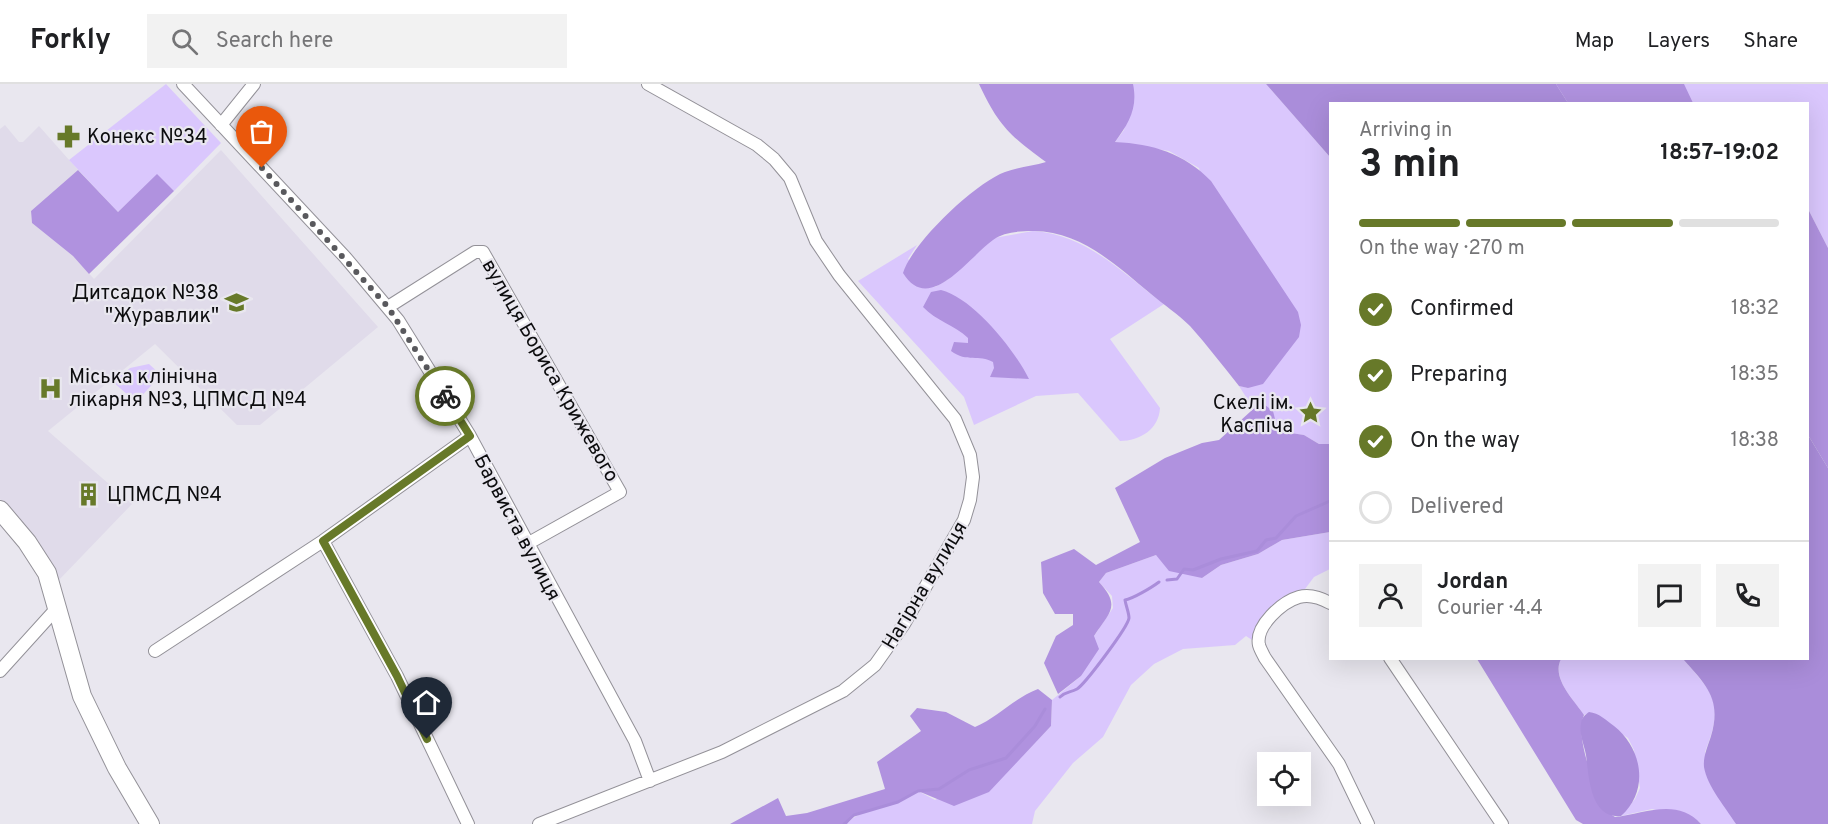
<!DOCTYPE html>
<meta charset="utf-8">
<style>
body{margin:0;font-family:Overpass,sans-serif;background:#f2f2f2;color:#202124;height:100vh;display:flex;flex-direction:column;font-size:22px;white-space:nowrap}
*{box-sizing:border-box;margin:0}
p{font-size:20px;color:#757577}
.icon{flex:none;width:33px;height:33px;fill:none;stroke:currentColor;stroke-width:2;stroke-linecap:round;stroke-linejoin:round}
.map{position:relative;flex:1;overflow:hidden}
.sheet{position:absolute;left:1329px;top:18px;width:480px;height:558px;display:flex;flex-direction:column;background:#fff;border-radius:0px;box-shadow:0 6px 24px #0002}
.sheet>*{flex:none}
.buttons{position:absolute;left:1257px;top:668px;display:grid;gap:12px}
.buttons a{display:grid;place-items:center;width:54px;height:54px;border-radius:0px;background:#fff;box-shadow:0 6px 24px #0002;font-size:30px}
.pin{position:absolute;display:grid;place-items:center;width:51px;height:51px;color:#fff;margin:-62px -26px;border-radius:50% 50% 50% 0;rotate:-45deg;box-shadow:0 0 6px #0007}
.pin .icon{rotate:45deg}
.courier{position:absolute;display:grid;place-items:center;width:60px;height:60px;margin:-30px;border:4px solid #677929;border-radius:50%;background:#fff;color:#222;box-shadow:0 2px 8px #0007}
.summary em{font-style:normal;font-weight:700}
.summary div{display:flex;flex-direction:column-reverse}
.summary{display:flex;align-items:center;justify-content:space-between;height:102px;padding:0 30px}
h1{font-size:39px;font-weight:700;line-height:45px}
.bar{display:grid;grid-template-columns:repeat(4,1fr);gap:9px 6px;align-content:center;height:72px;padding:0 30px}
.bar i{height:8px;border-radius:4px;background:#e0e0e0}
.bar .active{background:#677929}
.bar p{grid-column:span 4}
.line{display:flex;align-items:center;gap:15px;padding:0 30px;border-top:2px solid #e0e0e0}
.line div{flex:1}
.round{display:grid;place-items:center;flex:none;width:63px;height:63px;border-radius:0px;background:#f2f2f2}
ol{padding:0 30px;list-style:none}
li{display:flex;align-items:center;gap:18px;height:66px}
li p{margin-inline-start:auto}
li .icon{padding:6px;border-radius:50%;background:#677929;color:#fff;stroke-width:4}
li:last-child{color:#757577}
li i{width:33px;height:33px;border:3px solid #e0e0e0;border-radius:50%}
header{display:flex;align-items:center;gap:36px;box-sizing:border-box;height:84px;padding:0 30px;background:#fff;border-bottom:2px solid #e0e0e0}
header strong{font-size:28px}
nav{display:flex;gap:33px;margin-inline-start:auto;font-size:21px}
.search{width:420px;height:54px;background:#f2f2f2;display:flex;align-items:center;gap:15px;box-sizing:border-box;padding:0 21px;border-radius:0px;color:#757577;font-size:22px}
.map>svg:first-child{display:block}
.built{fill:#e0dbea}
.green{fill:#dac7fd}
.forest{fill:#b092df}
.water{fill:#aa8dda}
.lines{fill:none;stroke-linecap:round;stroke-linejoin:round}
.stream{stroke:#aa8dda;stroke-width:3}
.street-casing{stroke:#939198;stroke-width:14}
.secondary-casing{stroke:#939198;stroke-width:20}
.street{stroke:#fff;stroke-width:12}
.secondary{stroke:#fff;stroke-width:18}
.done{stroke:#59595d;stroke-width:6;stroke-dasharray:0 10.8}
.route{stroke:#677929;stroke-width:8}
.labels{text-anchor:middle;stroke-width:4.5;stroke-linejoin:round;paint-order:stroke}
.poi-label{font-size:20px;fill:#0c0c0e;stroke:#e9e7ef;text-anchor:start}
.street-label{font-size:20px;fill:#0c0c0e;stroke:#e9e7ef}
</style>
<header>
<strong>Forkly</strong>
<div class="search"><svg class="icon" aria-label="search" viewBox="0 0 24 24"><circle cx="10" cy="10" r="6"/><path d="M15 15l6 6"/></svg>Search here</div>
<nav><a>Map</a><a>Layers</a><a>Share</a></nav>
</header>
<div class="map">
<svg width="1828" height="740" viewBox="0 0 1828 740">
<rect width="100%" height="100%" fill="#e9e7ef"/>
<!-- built -->
<path class="built" d="M5 41 19 58H23L39 42 78 86 31 127 32 139 73 172 94 195 221 66 378 243 260 341H237L155 260 48 347 132 420 58 497 0 415V45Z"/>
<!-- green -->
<path class="green" d="M166 0 221 59 174 107 157 91 118 128 69 76Z
M1133 0H1266L1330 73V360H1319L1304 351 1277 347 1261 318 1253 324 1239 302 1249 304 1199 84 1169 67 1115 58 1124 46Z
M1556 0H1828V164L1808 125V20L1568 19Z
M1033 147C1088 151 1122 189 1164 220L1110 255 1160 324C1159 345 1140 357 1120 357L1078 309 1036 312 974 341 964 313 858 197 917 161 908 175 935 203 947 196 994 154Z
M149 280 161 291 136 318 113 298 130 284Z
M1330 448V485L1314 493 1299 513 1284 520 1258 560 1246 552 1235 561 1183 565 1154 580 1131 601 1103 653 1073 679 1035 727 1032 740H846C860 725 897 719 918 707L935 716 1025 669 1051 642 1052 616 1081 592 1094 552 1113 524 1112 512 1099 498 1106 489 1156 471 1202 494 1221 481 1258 470 1282 456Z
M1561 574 1683 575C1715 611 1724 620 1705 668L1726 721 1736 740H1701L1698 737 1652 725 1621 732 1635 715 1640 704 1634 666 1628 654 1589 629 1584 631C1574 616 1551 594 1561 574Z"/>
<!-- forest -->
<path class="forest" d="M979 0H1133C1138 24 1129 39 1115 58 1153 60 1184 69 1211 97L1298 228 1301 241 1299 253 1263 300 1248 304 1239 302C1223 282 1207 261 1190 242 1178 230 1164 221 1151 210 1117 182 1080 146 1032 147 1020 147 1003 148 993 156 969 173 929 232 903 189 912 159 975 99 1005 88 1018 83 1033 82 1046 78 1010 52 998 41 979 0Z
M1556 0H1684L1693 19H1568Z
M78 86 118 128 157 90 174 107 89 190 73 172 32 139 31 127Z
M1808 125 1828 164V384L1808 351Z
M941 206C973 214 1014 265 1029 295L990 293 994 284 993 278C979 270 967 279 951 267L954 258 968 259V254C955 241 936 237 923 223L931 208Z
M1261 318 1273 327 1278 347 1304 351 1319 360H1330V448L1282 456 1258 470 1221 481 1202 494 1169 487 1156 471 1106 489 1099 498C1121 522 1110 528 1094 552L1099 565 1081 592 1058 610 1044 579 1056 552 1073 541V530H1055L1043 509 1041 478 1074 465 1096 481 1140 458 1115 404 1165 374 1202 359 1219 356Z
M1477 575H1561C1551 594 1574 616 1584 631 1574 654 1596 702 1604 726L1615 733C1644 730 1677 713 1701 740H1583L1576 736Z
M1038 605 1052 616 1051 642 989 708 954 722 918 707 898 718 854 731 847 740H730L778 714 786 732 807 729 885 705 877 678 921 647 910 632 917 624 946 628 975 643C998 633 1014 614 1038 605Z"/>
<!-- water -->
<path class="water" d="M1266 0H1556L1568 19 1330 20V73Z
M1808 351 1828 384V740H1736C1726 724 1707 702 1704 683 1703 672 1708 662 1711 652 1722 615 1706 601 1683 575L1808 574Z
M1589 628C1599 629 1606 636 1614 642 1642 664 1650 706 1621 732 1590 735 1589 693 1586 671 1584 660 1579 651 1581 639 1582 633 1585 631 1589 628Z"/>
<g class="lines">
<!-- stream -->
<path class="stream" d="M1167 496 1177 495 1184 485 1193 486 1221 475 1257 467 1266 456 1276 454 1296 432 1330 417
M1060 613C1066 607 1070 609 1077 605 1085 600 1128 543 1129 534 1129 529 1126 522 1125 516 1132 515 1151 504 1159 498
M844 740 854 731 898 718 918 707 939 705 969 686 1006 674 1035 642 1045 625"/>
<defs>
<path id="street" d="M183 0 345 173 398 236 470 352 635 657 650 697
M221 41 254 0
M388 223 475 168H483L620 408 527 460
M323 457 397 592 468 740
M1330 519C1321 514 1310 510 1299 513 1282 518 1255 542 1259 561 1260 565 1263 570 1265 574L1339 680 1368 740
M155 567 323 457 470 352
M1390 574 1502 740
M0 587 57 524
M539 740 722 668 843 607 875 581 904 540 964 436 970 416 973 393 970 371 955 335 839 191 816 157 790 94 774 75 757 61 648 0"/>
<path id="secondary" d="M0 426 27 458 47 489 82 612 117 684 150 740"/>
</defs>
<!-- street casing -->
<use href="#street" class="street-casing"/>
<!-- secondary casing -->
<use href="#secondary" class="secondary-casing"/>
<!-- street -->
<use href="#street" class="street"/>
<!-- secondary -->
<use href="#secondary" class="secondary"/>
</g>
<g class="lines">
<!-- done -->
<path class="done" d="M262 84 388 223 445 312"/>
<!-- route -->
<path class="route" d="M427 655 397 592 323 457 470 352 445 312"/>
</g>
<!-- icons -->
<defs>
<symbol id="pharmacy-bare" viewBox="-9 -9 18 18"><path d="M-2-6h4v4h4v4h-4v4h-4v-4h-4v-4h4Z" fill="#677929" stroke="#e9e7ef" stroke-width="2.5" paint-order="stroke"/></symbol>
<symbol id="school-bare" viewBox="-9 -9 18 18"><path d="M0-5L7-2L0 1L-7-2ZM-4 1L0 2.5L4 1V4Q0 6-4 4Z" fill="#677929" stroke="#e9e7ef" stroke-width="2.5" paint-order="stroke"/></symbol>
<symbol id="hospital-bare" viewBox="-9 -9 18 18"><path d="M-5-5h3v3.5h4V-5h3V5h-3V1.5h-4V5h-3Z" fill="#677929" stroke="#e9e7ef" stroke-width="2.5" paint-order="stroke"/></symbol>
<symbol id="sight-bare" viewBox="-9 -9 18 18"><path d="M0-6L1.8-2.2L6-1.7L2.9 1.2L3.7 5.4L0 3.3L-3.7 5.4L-2.9 1.2L-6-1.7L-1.8-2.2Z" fill="#677929" stroke="#e9e7ef" stroke-width="2.5" paint-order="stroke"/></symbol>
<symbol id="building-bare" viewBox="-9 -9 18 18"><path d="M-4-6H4V6H1V3H-1V6H-4ZM-2.5-4.3h1.7v1.8h-1.7ZM.8-4.3h1.7v1.8H.8ZM-2.5-1h1.7V.8h-1.7ZM.8-1h1.7V.8H.8Z" fill="#677929" stroke="#e9e7ef" stroke-width="2.5" paint-order="stroke"/></symbol>
</defs>
<g fill-rule="evenodd">
<use href="#pharmacy-bare" x="52" y="36" width="33" height="33"/>
<use href="#school-bare" x="220" y="202" width="33" height="33"/>
<use href="#hospital-bare" x="34" y="288" width="33" height="33"/>
<use href="#sight-bare" x="1294" y="312" width="33" height="33"/>
<use href="#building-bare" x="72" y="394" width="33" height="33"/>
</g>
<g class="labels">
<!-- poi labels -->
<g class="poi-label">
<text x="87" y="59">Конекс №34</text>
<text x="219" y="215" text-anchor="end">Дитсадок №38<tspan x="219" dy="23">"Журавлик"</tspan></text>
<text x="69" y="299">Міська клінічна<tspan x="69" dy="23">лікарня №3, ЦПМСД №4</tspan></text>
<text x="1293" y="325" text-anchor="end">Скелі ім.<tspan x="1293" dy="23">Каспіча</tspan></text>
<text x="107" y="417">ЦПМСД №4</text>
</g>
<!-- street labels -->
<g class="street-label">
<text transform="translate(551 286) rotate(60)" y="7">вулиця Бориса Крижевого</text>
<text transform="translate(518 443) rotate(62)" y="7">Барвиста вулиця</text>
<text transform="translate(924 501) rotate(-59)" y="7">Нагірна вулиця</text>
</g>
</g>
</svg>
<div class="buttons">
<a><svg class="icon" aria-label="locate" viewBox="0 0 24 24"><circle cx="12" cy="12" r="6"/><path d="M12 2v4M12 18v4M2 12h4M18 12h4"/></svg></a>
</div>
<div class="pin" style="left:262px;top:84px;background:#ea580c"><svg class="icon" aria-label="bag" viewBox="0 0 24 24"><path d="M5 8h14l-1 12H6zM9 8a3 3 0 0 1 6 0"/></svg></div>
<div class="pin" style="left:427px;top:655px;background:#1f2937"><svg class="icon" aria-label="home" viewBox="0 0 24 24"><path d="M3 11l9-7 9 7M6 9v11h12V9"/></svg></div>
<div class="courier" style="left:445px;top:312px"><svg class="icon" aria-label="bike" viewBox="0 0 24 24"><circle cx="6" cy="16" r="4"/><circle cx="18" cy="16" r="4"/><path d="M6 16l4-8h5l3 8M10 8l3 8H6M13 5h3"/></svg></div>
<section class="sheet">
<div class="summary"><div><h1>3 min</h1><p>Arriving in</p></div><em>18:57–19:02</em></div>
<div class="bar"><i class="active"></i><i class="active"></i><i class="active"></i><i></i><p>On the way · 270 m</p></div>
<ol>
<li><svg class="icon" aria-label="check" viewBox="0 0 24 24"><path d="M5 12l5 5 9-10"/></svg>Confirmed<p>18:32</p></li>
<li><svg class="icon" aria-label="check" viewBox="0 0 24 24"><path d="M5 12l5 5 9-10"/></svg>Preparing<p>18:35</p></li>
<li><svg class="icon" aria-label="check" viewBox="0 0 24 24"><path d="M5 12l5 5 9-10"/></svg>On the way<p>18:38</p></li>
<li><i></i>Delivered</li>
</ol>
<div class="line" style="height:108px"><a class="round"><svg class="icon" aria-label="person" viewBox="0 0 24 24"><circle cx="12" cy="8" r="4"/><path d="M4 21q1-7 8-7t8 7"/></svg></a><div><b>Jordan</b><p>Courier · 4.4</p></div><a class="round"><svg class="icon" aria-label="chat" viewBox="0 0 24 24"><path d="M4 5h16v11H9l-5 4z"/></svg></a><a class="round"><svg class="icon" aria-label="phone" viewBox="0 0 24 24"><path d="M5 4h4l2 5-3 2q2 4 5 5l2-3 5 2v4C11 20 4 13 5 4z"/></svg></a></div>
</section>
</div>
